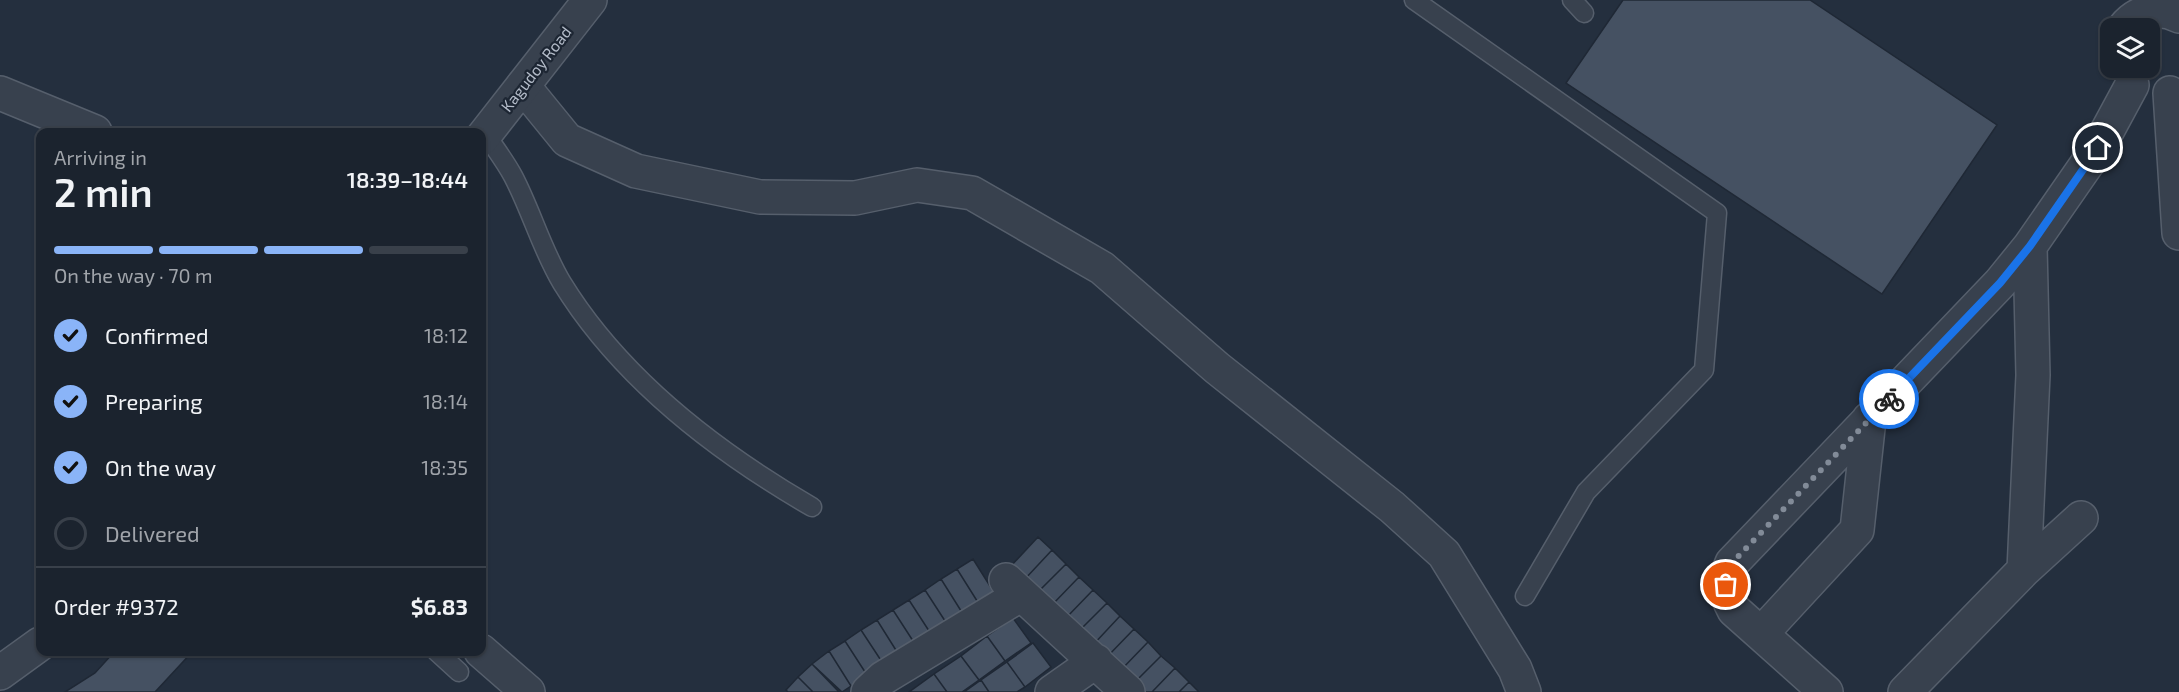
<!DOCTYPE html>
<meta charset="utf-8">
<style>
body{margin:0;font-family:"Exo 2",sans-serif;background:#242b36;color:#f1f3f6;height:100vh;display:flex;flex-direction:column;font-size:22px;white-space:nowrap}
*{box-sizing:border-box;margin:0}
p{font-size:20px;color:#a0a4aa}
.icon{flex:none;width:33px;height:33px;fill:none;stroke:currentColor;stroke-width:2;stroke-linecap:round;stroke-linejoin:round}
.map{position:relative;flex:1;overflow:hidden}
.drawer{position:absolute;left:36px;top:128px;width:450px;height:528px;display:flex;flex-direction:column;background:#1b232e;border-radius:12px;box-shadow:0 2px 4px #0004,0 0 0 2px #39404a}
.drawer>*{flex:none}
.fabs{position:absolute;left:2100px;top:18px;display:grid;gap:12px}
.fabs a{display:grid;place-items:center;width:60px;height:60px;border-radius:12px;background:#1b232e;box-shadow:0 2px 4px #0004,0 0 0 2px #39404a;font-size:30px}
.pin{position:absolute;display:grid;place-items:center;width:51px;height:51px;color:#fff;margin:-26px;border:3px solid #fff;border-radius:50%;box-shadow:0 2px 6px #0007}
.courier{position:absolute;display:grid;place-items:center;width:60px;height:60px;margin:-30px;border:4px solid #1a73e8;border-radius:50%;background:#fff;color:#222;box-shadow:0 2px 8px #0007}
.head em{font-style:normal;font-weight:600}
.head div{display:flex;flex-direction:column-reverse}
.head{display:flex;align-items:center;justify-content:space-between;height:102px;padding:0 18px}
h1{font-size:39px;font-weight:600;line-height:45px}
.bar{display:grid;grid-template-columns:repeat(4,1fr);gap:9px 6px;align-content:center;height:72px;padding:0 18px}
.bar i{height:8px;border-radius:4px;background:#39404a}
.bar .active{background:#8ab4f8}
.bar p{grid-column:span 4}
.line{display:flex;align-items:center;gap:15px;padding:0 18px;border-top:2px solid #39404a}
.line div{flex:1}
ol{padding:0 18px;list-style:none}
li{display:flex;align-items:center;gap:18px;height:66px}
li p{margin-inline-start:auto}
li .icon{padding:6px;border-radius:50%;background:#8ab4f8;color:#111;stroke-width:4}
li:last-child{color:#a0a4aa}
li i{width:33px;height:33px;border:3px solid #39404a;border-radius:50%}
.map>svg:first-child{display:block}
.building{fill:#455162;stroke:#1f2835;stroke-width:1.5}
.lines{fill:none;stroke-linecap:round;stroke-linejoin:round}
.service-casing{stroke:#565f6c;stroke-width:21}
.minor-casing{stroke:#565f6c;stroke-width:36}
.tertiary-casing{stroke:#565f6c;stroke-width:36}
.service{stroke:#38414e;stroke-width:18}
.minor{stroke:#38414e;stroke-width:33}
.tertiary{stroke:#38414e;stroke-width:33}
.done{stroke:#828b98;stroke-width:6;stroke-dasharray:0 10.8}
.route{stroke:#1a73e8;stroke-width:8}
.labels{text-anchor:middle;stroke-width:4.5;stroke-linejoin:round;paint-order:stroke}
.street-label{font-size:16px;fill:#b4bcc9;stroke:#1d2633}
</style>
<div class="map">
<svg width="2179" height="692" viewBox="0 0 2179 692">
<rect width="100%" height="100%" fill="#242f3e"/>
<!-- building -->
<path class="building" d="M1623 0H1810L1997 125 1882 294 1566 83Z
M1038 537 1052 550 1024 580 1010 567Z
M1052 550 1066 564 1037 593 1024 580Z
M973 559 995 594 979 604 957 569Z
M1066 564 1079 577 1051 606 1037 593Z
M957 569 979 604 963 614 941 579Z
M1079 577 1093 590 1065 619 1051 606Z
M941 579 963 614 947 624 925 590Z
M925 590 947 624 931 634 909 600Z
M1093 590 1107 603 1078 632 1065 619Z
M909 600 931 634 915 644 893 610Z
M1107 603 1120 616 1092 646 1078 632Z
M893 610 915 644 899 655 877 620Z
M1120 616 1134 629 1105 659 1092 646Z
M1013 618 1031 643 1005 661 987 636Z
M877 620 899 655 884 665 861 630Z
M1134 629 1148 642 1119 672 1105 659Z
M861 630 884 665 867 675 845 641Z
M987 636 1005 661 979 680 961 656Z
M845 641 867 675 851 686 829 651Z
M1148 642 1161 656 1132 685 1119 672Z
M1033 643 1051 667 1025 687 1007 662Z
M115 651H193L155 692H65L95 673Z
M829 651 851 686 842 692 812 664Z
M961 656 979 680 962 692H947L934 674Z
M1161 656 1175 668 1152 692H1140L1132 685Z
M1007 662 1025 687 1017 692H989L981 680Z
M812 664 839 692H813L798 677Z
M1175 668 1189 682 1179 692H1152Z
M934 674 947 692H909Z
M798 677 813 692H788L786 690Z
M981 680 989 692H964Z
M1189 682 1199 692H1179Z"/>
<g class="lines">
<defs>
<path id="service" d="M1414 0 1717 213 1704 370 1586 492 1525 596
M1572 0 1584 13
M485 133C494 147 505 161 513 176 531 210 542 250 562 283 621 379 717 452 812 507
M436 651 459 672"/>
<path id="minor" d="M2124 28C2137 11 2159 6 2179 16
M523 86 567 140 636 171 760 197 855 198 917 185 972 193 1102 268 1217 368 1392 507 1444 554 1515 669 1524 692
M0 93 95 132
M2170 93 2179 233
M2024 570 2033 375 2030 246
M1006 580 1128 692
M1761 634 1857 530 1869 419
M481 651 528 692
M868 692 883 678 1020 595
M1052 692 1096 661
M1826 692 1734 610C1725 594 1724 580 1732 563L2000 283 2030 246 2098 148 2132 85
M1905 692 2024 570 2081 518"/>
<path id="tertiary" d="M482 138 590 0
M0 673 40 644"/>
</defs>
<!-- service casing -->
<use href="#service" class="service-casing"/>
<!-- minor casing -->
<use href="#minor" class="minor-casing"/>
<!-- tertiary casing -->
<use href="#tertiary" class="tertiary-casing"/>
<!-- service -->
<use href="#service" class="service"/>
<!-- minor -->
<use href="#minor" class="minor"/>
<!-- tertiary -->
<use href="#tertiary" class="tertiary"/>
</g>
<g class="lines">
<!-- done -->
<path class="done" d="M1726 585 1732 563 1889 399"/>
<!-- route -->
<path class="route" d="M1889 399 2000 283 2030 246 2098 148"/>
</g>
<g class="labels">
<!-- street labels -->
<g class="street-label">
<text transform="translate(536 69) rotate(-52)" y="6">Kagudoy Road</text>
</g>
</g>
</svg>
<div class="fabs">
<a><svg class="icon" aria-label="layers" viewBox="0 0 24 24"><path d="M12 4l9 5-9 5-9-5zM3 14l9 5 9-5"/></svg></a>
</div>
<div class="pin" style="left:1726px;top:585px;background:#ea580c"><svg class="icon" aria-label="bag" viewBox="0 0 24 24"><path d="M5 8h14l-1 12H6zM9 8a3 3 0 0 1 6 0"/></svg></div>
<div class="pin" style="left:2098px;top:148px;background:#1f2937"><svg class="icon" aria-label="home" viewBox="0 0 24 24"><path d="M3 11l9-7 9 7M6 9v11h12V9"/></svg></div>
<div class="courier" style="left:1889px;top:399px"><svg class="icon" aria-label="bike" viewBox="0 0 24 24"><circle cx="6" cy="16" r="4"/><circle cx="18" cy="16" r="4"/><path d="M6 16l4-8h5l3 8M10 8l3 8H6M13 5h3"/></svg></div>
<section class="drawer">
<div class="head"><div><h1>2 min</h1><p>Arriving in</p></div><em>18:39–18:44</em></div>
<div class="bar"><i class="active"></i><i class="active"></i><i class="active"></i><i></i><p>On the way · 70 m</p></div>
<ol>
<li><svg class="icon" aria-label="check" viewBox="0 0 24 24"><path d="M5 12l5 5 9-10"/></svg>Confirmed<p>18:12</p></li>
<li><svg class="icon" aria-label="check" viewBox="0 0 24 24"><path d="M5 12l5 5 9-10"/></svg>Preparing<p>18:14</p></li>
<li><svg class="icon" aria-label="check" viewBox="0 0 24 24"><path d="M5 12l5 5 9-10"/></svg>On the way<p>18:35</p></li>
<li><i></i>Delivered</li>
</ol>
<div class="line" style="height:78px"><div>Order #9372</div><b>$6.83</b></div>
</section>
</div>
